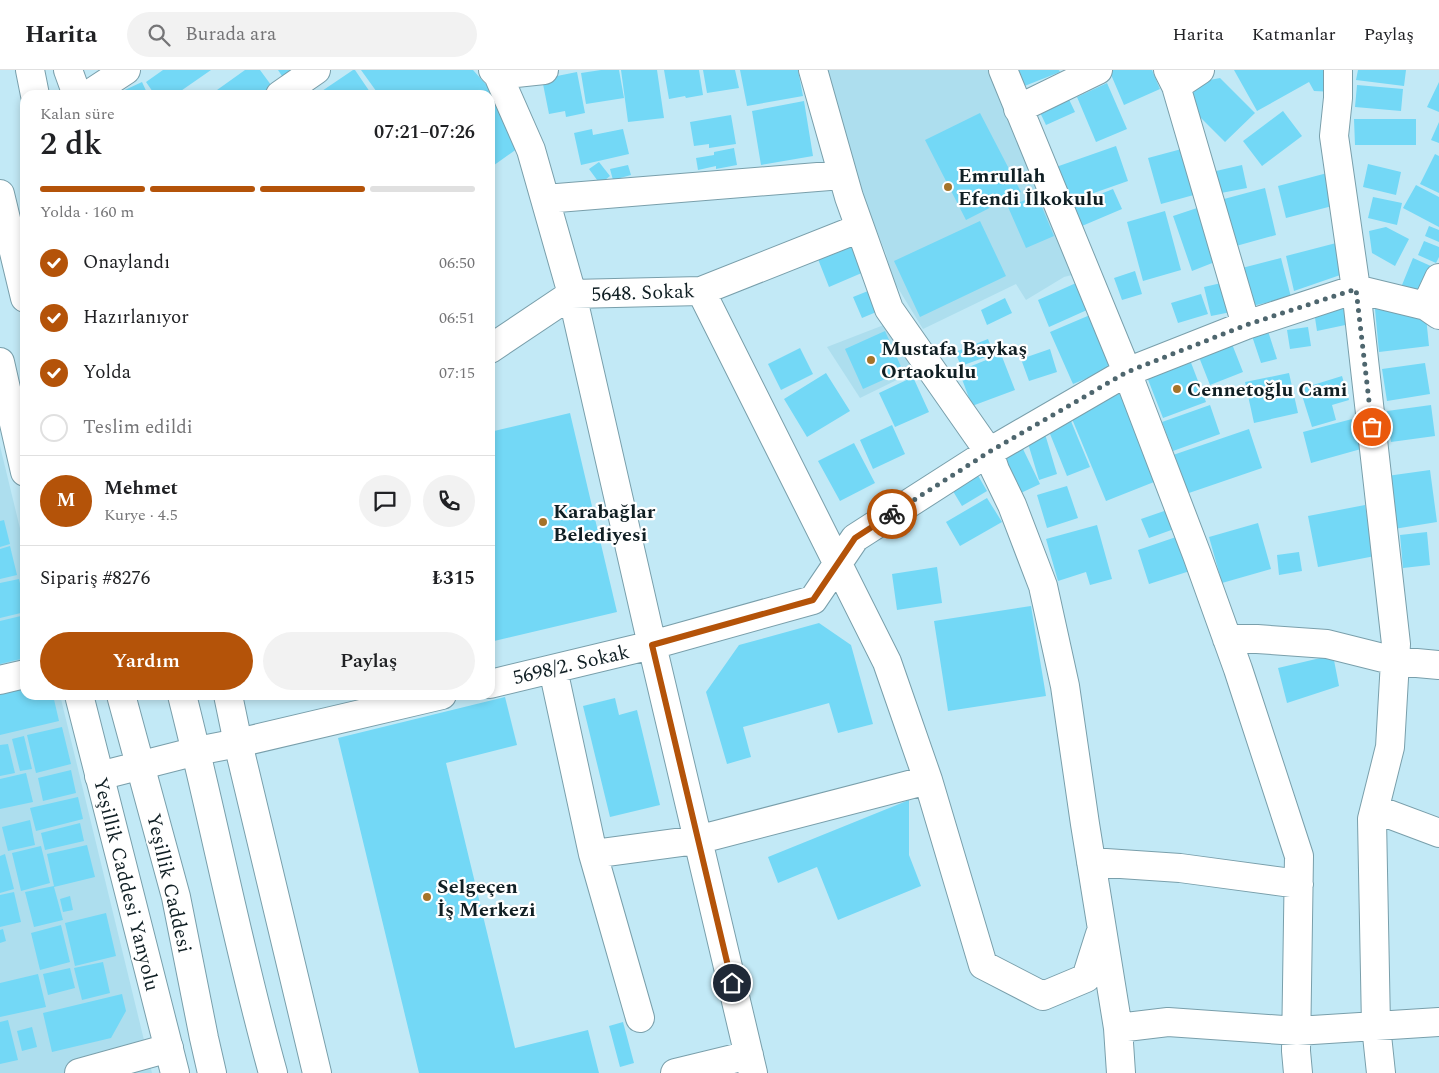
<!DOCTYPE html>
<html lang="tr">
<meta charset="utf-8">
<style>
body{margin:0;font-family:Spectral,serif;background:#f2f2f2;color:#202124;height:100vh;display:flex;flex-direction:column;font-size:19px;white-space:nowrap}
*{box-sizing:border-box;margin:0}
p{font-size:16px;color:#757577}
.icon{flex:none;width:28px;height:28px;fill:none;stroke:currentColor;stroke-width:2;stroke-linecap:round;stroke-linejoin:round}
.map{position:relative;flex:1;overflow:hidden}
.side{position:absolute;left:20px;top:20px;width:475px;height:610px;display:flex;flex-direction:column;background:#fff;border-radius:15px;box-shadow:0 2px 8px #0003}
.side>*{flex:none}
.pin{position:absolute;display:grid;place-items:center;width:42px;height:42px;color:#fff;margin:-21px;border:2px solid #fff;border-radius:50%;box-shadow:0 1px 5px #0007}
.courier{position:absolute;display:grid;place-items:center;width:50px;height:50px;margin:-25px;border:4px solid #b45309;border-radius:50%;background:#fff;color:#222;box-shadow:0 1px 6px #0007}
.head em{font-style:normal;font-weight:600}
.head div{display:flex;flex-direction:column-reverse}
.head{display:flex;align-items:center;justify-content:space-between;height:85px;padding:0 20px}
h1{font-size:32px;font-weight:600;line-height:38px}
.bar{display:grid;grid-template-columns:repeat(4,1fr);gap:8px 5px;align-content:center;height:60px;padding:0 20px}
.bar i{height:6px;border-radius:4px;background:#e0e0e0}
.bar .selected{background:#b45309}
.bar p{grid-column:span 4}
.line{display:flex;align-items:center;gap:12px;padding:0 20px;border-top:1px solid #e0e0e0}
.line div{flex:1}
.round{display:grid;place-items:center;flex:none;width:52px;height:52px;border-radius:26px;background:#f2f2f2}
ol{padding:0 20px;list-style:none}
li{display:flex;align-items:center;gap:15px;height:55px}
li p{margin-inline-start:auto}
li .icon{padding:5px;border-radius:50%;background:#b45309;color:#fff;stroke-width:4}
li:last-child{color:#757577}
li i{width:28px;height:28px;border:2px solid #e0e0e0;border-radius:50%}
.action{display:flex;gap:10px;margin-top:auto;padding:10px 20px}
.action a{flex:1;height:58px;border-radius:30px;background:#b45309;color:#fff;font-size:20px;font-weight:600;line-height:58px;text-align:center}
.action a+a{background:#f2f2f2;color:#202124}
header{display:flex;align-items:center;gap:30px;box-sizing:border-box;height:70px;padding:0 25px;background:#fff;border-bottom:1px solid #e0e0e0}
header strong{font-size:24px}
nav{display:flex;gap:28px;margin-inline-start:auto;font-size:18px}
.search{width:350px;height:45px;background:#f2f2f2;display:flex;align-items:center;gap:12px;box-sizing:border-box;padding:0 18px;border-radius:28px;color:#757577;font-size:19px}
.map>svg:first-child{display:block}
.built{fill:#addeee}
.building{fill:#73d8f6}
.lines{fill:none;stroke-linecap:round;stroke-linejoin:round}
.street-casing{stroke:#799fab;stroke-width:30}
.primary-casing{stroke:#799fab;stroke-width:30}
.highway-casing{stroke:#799fab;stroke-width:30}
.street{stroke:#fff;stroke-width:28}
.primary{stroke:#fff;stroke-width:28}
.highway{stroke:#fff;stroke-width:28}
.done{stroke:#4e666e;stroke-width:5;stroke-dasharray:0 9}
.route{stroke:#b45309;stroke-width:6}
.poi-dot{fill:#a57329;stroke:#fff;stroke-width:2}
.labels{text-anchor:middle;stroke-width:4.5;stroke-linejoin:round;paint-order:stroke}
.poi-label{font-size:20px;font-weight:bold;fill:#101f24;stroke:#fff;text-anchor:start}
.street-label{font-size:20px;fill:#101f24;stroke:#fff}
</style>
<header>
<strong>Harita</strong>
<div class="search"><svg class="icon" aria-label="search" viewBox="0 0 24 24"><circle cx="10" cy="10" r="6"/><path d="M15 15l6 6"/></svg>Burada ara</div>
<nav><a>Harita</a><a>Katmanlar</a><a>Paylaş</a></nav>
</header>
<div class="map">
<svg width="1439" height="1003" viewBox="0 0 1439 1003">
<rect width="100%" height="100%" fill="#c2e9f6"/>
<!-- built -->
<path class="built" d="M826 0H992L1072 205 1064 207 1026 230 1016 214 923 259 893 210 886 184 849 91Z
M889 253 913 302 860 328 827 277Z
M0 376 25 479V625H60L152 1003H0Z"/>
<!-- building -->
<path class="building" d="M163 0H211L175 25H155L146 12Z
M245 0H260L274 19 265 25H210Z
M278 0H304L286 12Z
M353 0H355L372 25H321L319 23Z
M361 0H473L500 30 521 76 490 98V25H379Z
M601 0H619L624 28 586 34 581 3Z
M621 0H657L664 48 628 52Z
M664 0H699L703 25 686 28 685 26 669 29Z
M703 0H735L739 18 707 23Z
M740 0H798L803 26 747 36Z
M1016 0H1059L1060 2 1022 17Z
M1109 0H1152L1160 19 1124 35Z
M1234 0H1335V22L1314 21 1309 12 1257 41Z
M1358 0H1406L1404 16 1356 10Z
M577 2 585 43 566 47 565 41 549 44 542 9Z
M1220 8 1255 43 1225 72 1189 36 1194 13Z
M142 12 148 25H114Z
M1439 12V42L1427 37Z
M1107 13 1127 59 1096 72 1077 27Z
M1357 15 1403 19 1401 41 1355 37Z
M1065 21 1075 42 1046 55 1036 34Z
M804 31 813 86 761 95 752 41Z
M1283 41 1302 66 1262 96 1243 71Z
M980 43 1021 122 966 150 925 70Z
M731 45 736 74 709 78V74L694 76 690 52Z
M1354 49H1416V75H1355Z
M1439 52V73L1431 70Z
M592 59 593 65 623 59 629 84 581 95 574 63Z
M1116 76 1128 111 1068 132 1056 97Z
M1189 77 1201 123 1161 134 1148 88Z
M734 78 737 95 716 99V96L698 100 696 88 714 85V82Z
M1435 84 1439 86V123L1420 114Z
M599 92 610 106 600 114 589 99Z
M1368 94 1401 102 1396 125 1363 117Z
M628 95 631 105 613 110 610 99Z
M1242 95 1247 118 1221 123 1216 101Z
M1331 102 1340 134 1286 148 1278 116Z
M1416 115 1439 127V157L1403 138Z
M1265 118 1276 165 1236 176 1224 129Z
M1113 119 1122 139 1082 156 1073 135Z
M1037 125 1054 166 1026 178 1008 137Z
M1373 127 1402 133 1397 155 1368 148Z
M1206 135 1225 188 1192 201 1173 146Z
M1165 141 1181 200 1143 211 1127 152Z
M980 151 1006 206 920 247 894 191Z
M1429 156 1439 160V172L1425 166Z
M1386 157 1409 169 1395 196 1372 183 1369 161Z
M849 165 864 202 829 217 814 179Z
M1424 171 1439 177V187L1436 193 1418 185Z
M1340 172 1346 203 1294 221 1286 186Z
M1281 188 1291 227 1252 236 1242 198Z
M1413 188 1433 197 1421 223 1402 215Z
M1135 201 1142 224 1122 230 1114 208Z
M1230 211 1236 241 1211 246 1204 217Z
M1076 213 1087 240 1049 257 1038 230Z
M873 219 881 240 862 248 853 227Z
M1201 224 1208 244 1178 253 1171 233Z
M1005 228 1012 243 987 255 981 240Z
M1346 235 1350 254 1317 261 1314 241Z
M1413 235 1426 247 1429 276 1379 282 1375 239Z
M1090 245 1112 298 1073 314 1050 262Z
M1308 257 1311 276 1290 279 1287 260Z
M885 261 903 301 863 319 845 279Z
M1268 261 1277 289 1261 293 1252 266Z
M988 269 994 284 961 296 955 282Z
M1230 269 1243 302 1210 315 1197 282Z
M800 278 813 304 781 320 768 294Z
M1050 279 1057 302 1029 311 1021 289Z
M1001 284 1015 320 972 336 959 301Z
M1190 290 1206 332 1163 348 1147 307Z
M1425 293 1430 324 1387 331 1382 299Z
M826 303 850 341 807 367 784 329Z
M1289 303 1298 343 1254 353 1245 312Z
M1342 306 1349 330 1332 335 1336 350 1312 357 1300 319Z
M913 307 929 342 895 357 879 323Z
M1123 322 1159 410 1106 431 1070 344Z
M1210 335 1220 364 1173 381 1162 352Z
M1431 335 1435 366 1391 372 1387 341Z
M570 343 617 542 490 572V362Z
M1068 344 1090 397 1067 406 1046 354Z
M1352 349 1361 379 1311 393 1303 362Z
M892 355 905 384 873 399 860 370Z
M1249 359 1262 398 1186 424 1173 385Z
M1045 364 1057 404 1039 410 1027 370Z
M854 373 875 413 840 431 818 391Z
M1023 379 1040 414 1012 427 995 392Z
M973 397 987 421 962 436 948 413Z
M1430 400 1437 452 1394 459 1387 406Z
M1067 416 1078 448 1047 458 1037 425Z
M987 428 1002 452 960 476 946 452Z
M1365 435 1375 486 1318 497 1308 446Z
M1170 439 1177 458 1149 468 1141 449Z
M4 450 10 474 0 477V451Z
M1258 453 1271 499 1222 513 1209 467Z
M1097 455 1112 509 1090 515 1086 502 1058 511 1046 469Z
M1427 462 1430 495 1403 498 1400 465Z
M1179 466 1190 501 1149 514 1138 480Z
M10 476 17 505 0 509V479Z
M1299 482 1302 501 1279 505 1277 485Z
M937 497 942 533 897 540 892 504Z
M19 509 25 534V542L0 548V513Z
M1031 536 1046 626 948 641 934 551Z
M25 545V588L0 594V551Z
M819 553 851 575 873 654 838 663 829 633 743 657 751 687 727 694 706 622 739 575Z
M1333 585 1339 616 1287 633 1278 598Z
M25 615V625H53L59 651 0 665V621Z
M505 627 517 675 446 693 515 978 588 960 599 1003H419L338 668Z
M615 628 619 645 637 640 660 735 610 747 583 636Z
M62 657 71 694 36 703 27 665Z
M24 666 32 699 20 701 12 669Z
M8 674 15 703 0 706V675Z
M71 700 76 723 43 731 38 708Z
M26 703 33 732 0 739V709Z
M78 727 83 749 36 761 30 738Z
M909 730V785L921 816 838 850 817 797 778 813 768 787Z
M30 750 35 775 8 781 2 757Z
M80 753 84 771 45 780 41 763Z
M87 775 95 807 54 817 63 850 34 857 25 822 54 816 47 784Z
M41 776 50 813 21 821 12 783Z
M5 784 14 819 0 823V786Z
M14 822 21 852 0 857V825Z
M70 826 73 840 63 842 60 829Z
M106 843 116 886 75 896 65 853Z
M61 855 70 892 40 900 31 863Z
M3 859 6 871 0 873V860Z
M103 892 110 923 82 930 74 898Z
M70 898 75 918 48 925 43 904Z
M38 904 46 937 0 947V913Z
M122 924 126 941 111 968 52 982 43 943Z
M8 950 18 990 0 994V952Z
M623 952 634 993 620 997 609 956Z
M32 957 37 977 22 981 17 961Z"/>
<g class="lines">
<defs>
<path id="street" d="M493 0 498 5 531 80 572 224 652 575 753 1003
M813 0 849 127 889 239 989 382 995 400 1012 435 1043 516 1065 616 1085 754 1118 958 1121 1003
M1003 0 1127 302 1197 485 1238 599 1299 786 1296 981 1298 1003
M1168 0 1176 16 1246 255
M1338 0V28L1334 66 1356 219 1396 574 1390 677 1372 749 1376 956 1381 1003
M498 5 544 0
M1176 16 1200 0
M88 25 126 0
M280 25 316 0
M1018 39 1098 0
M545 129 842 105
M701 221 887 592 928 710 983 895 1043 926 1086 908 1100 864
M1426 236 1439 208
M490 279 572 224 701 221 860 158
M1227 569H1257L1327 574 1395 591 1439 595
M553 599 593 784 640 948
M0 610 25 604
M490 614 652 575 813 530 855 468 989 382 1127 302 1246 255 1356 219 1426 236 1439 245
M238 673 442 625
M1375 739 1439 763
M593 784 697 770 928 710
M1091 792 1180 798 1299 814
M1118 958 1168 952 1297 961 1439 952
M79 1003 169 978
M675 1003 749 985"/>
<path id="primary" d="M68 0 77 25
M0 292 25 402
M79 625 175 1003
M228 625 238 673 317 1003"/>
<path id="highway" d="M30 0 35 25
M0 124 25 228
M121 625 176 827 204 968 212 1003
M182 625C214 751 238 878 273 1003
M99 706 197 681 238 673"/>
</defs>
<!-- street casing -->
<use href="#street" class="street-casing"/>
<!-- primary casing -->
<use href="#primary" class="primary-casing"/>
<!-- highway casing -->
<use href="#highway" class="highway-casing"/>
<!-- street -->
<use href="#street" class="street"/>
<!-- primary -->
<use href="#primary" class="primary"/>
<!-- highway -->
<use href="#highway" class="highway"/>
</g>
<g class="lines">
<!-- done -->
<path class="done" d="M892 444 989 382 1127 302 1246 255 1356 219 1372 357"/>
<!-- route -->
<path class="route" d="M732 913 652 575 813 530 855 468 892 444"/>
</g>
<!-- markers -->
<g class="poi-dot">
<circle cx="948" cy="117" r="5"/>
<circle cx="871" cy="290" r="5"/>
<circle cx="1177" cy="319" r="5"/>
<circle cx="543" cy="452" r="5"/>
<circle cx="427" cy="827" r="5"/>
</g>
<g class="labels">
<!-- poi labels -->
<g class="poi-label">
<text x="958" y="112">Emrullah<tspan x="958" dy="23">Efendi İlkokulu</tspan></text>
<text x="881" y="285">Mustafa Baykaş<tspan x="881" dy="23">Ortaokulu</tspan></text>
<text x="1187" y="326">Cennetoğlu Cami</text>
<text x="553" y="448">Karabağlar<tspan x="553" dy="23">Belediyesi</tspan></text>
<text x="437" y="823">Selgeçen<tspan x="437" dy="23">İş Merkezi</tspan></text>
</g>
<!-- street labels -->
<g class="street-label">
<text transform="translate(643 222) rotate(-2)" y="7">5648. Sokak</text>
<text transform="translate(571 594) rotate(-13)" y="7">5698/2. Sokak</text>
<text transform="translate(170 813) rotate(77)" y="7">Yeşillik Caddesi</text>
<text transform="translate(127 814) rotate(76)" y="7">Yeşillik Caddesi Yanyolu</text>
</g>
</g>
</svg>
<div class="pin" style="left:1372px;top:357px;background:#ea580c"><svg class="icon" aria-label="bag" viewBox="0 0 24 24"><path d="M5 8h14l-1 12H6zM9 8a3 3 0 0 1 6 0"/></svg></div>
<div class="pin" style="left:732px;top:913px;background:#1f2937"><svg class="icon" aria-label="home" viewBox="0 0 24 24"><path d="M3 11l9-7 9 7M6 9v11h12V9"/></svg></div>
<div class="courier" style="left:892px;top:444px"><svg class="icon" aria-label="bike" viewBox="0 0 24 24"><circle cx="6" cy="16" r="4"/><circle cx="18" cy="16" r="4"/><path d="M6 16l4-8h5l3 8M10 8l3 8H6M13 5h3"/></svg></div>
<section class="side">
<div class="head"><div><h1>2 dk</h1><p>Kalan süre</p></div><em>07:21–07:26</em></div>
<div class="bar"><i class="selected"></i><i class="selected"></i><i class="selected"></i><i></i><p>Yolda · 160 m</p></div>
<ol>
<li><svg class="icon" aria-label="check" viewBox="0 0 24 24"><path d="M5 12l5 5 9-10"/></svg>Onaylandı<p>06:50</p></li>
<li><svg class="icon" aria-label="check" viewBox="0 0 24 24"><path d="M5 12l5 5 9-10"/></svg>Hazırlanıyor<p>06:51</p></li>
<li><svg class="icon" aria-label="check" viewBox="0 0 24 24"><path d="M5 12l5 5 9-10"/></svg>Yolda<p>07:15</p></li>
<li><i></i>Teslim edildi</li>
</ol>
<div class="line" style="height:90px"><b class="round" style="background:#b45309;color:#fff">M</b><div><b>Mehmet</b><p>Kurye · 4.5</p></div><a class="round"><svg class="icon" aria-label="chat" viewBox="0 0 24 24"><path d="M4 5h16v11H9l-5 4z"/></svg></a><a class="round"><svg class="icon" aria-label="phone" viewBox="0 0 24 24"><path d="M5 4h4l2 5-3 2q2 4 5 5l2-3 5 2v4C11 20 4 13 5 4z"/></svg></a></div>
<div class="line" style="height:65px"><div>Sipariş #8276</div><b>₺315</b></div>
<div class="action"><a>Yardım</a><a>Paylaş</a></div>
</section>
</div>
